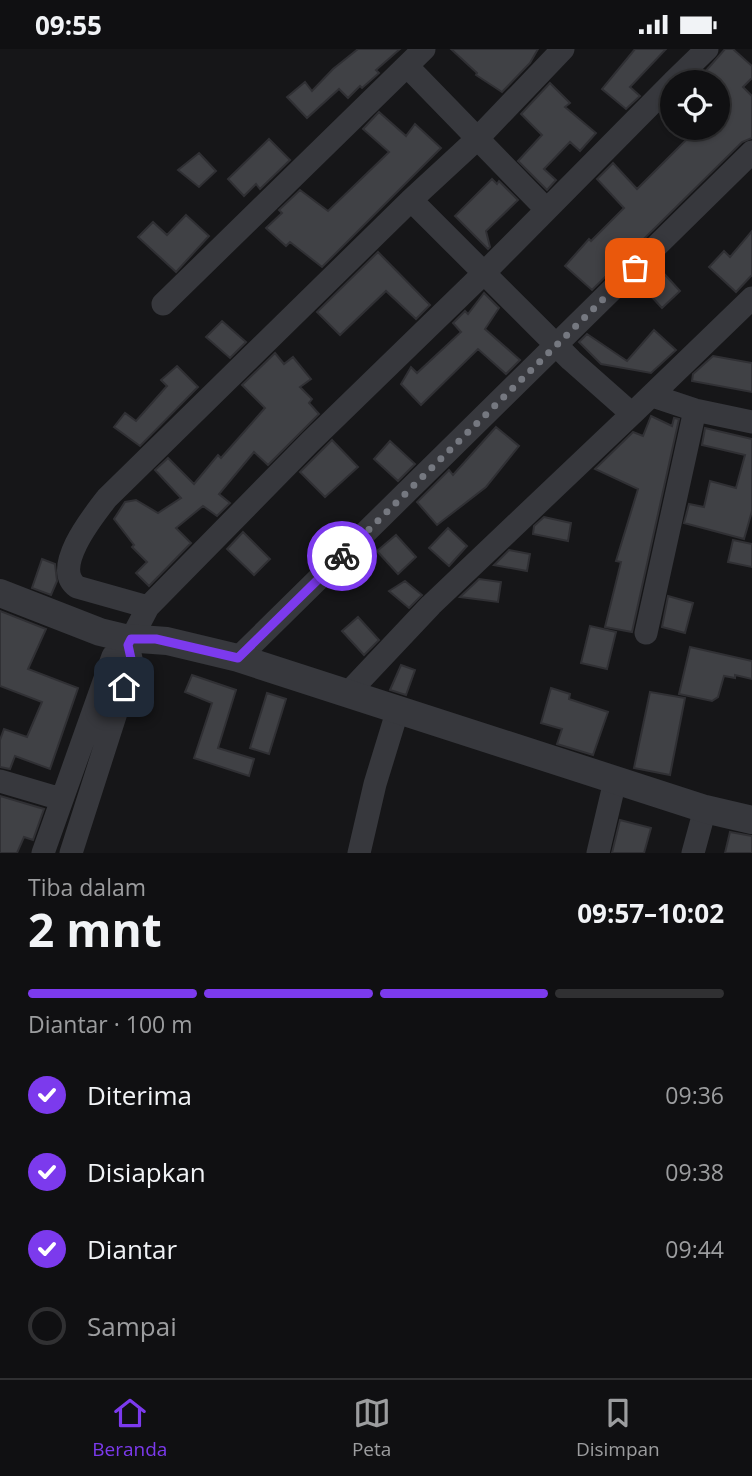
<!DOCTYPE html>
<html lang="id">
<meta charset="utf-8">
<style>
body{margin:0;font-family:"Open Sans",sans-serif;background:#1e1e20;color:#f1f3f6;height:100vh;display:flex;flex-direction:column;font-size:26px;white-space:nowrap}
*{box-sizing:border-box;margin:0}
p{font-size:23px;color:#9c9d9f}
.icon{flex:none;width:38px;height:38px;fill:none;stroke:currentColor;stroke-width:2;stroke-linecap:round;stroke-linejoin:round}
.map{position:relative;height:804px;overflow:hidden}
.side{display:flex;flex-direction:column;background:#101012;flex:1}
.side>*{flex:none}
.controls{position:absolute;left:660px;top:21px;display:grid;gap:14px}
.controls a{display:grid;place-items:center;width:70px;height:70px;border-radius:50%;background:#101012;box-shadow:0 2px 5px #0004,0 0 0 2px #303032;font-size:35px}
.pin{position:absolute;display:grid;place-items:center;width:60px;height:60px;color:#fff;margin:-30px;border-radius:14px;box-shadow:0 4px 10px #0006}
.courier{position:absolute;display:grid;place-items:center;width:70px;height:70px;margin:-35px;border:5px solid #7c3aed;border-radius:50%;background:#fff;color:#222;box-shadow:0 2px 9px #0007}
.head em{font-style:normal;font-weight:700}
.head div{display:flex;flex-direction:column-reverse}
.head{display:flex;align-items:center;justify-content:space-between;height:119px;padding:0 28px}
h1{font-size:46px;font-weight:700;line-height:52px}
.bar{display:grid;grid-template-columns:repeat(4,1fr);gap:10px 7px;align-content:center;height:84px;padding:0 28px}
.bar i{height:9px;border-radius:5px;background:#303032}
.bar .on{background:#7c3aed}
.bar p{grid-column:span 4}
ol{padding:0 28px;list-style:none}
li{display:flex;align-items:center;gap:21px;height:77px}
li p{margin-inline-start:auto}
li .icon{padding:7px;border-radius:50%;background:#7c3aed;color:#fff;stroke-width:4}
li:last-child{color:#9c9d9f}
li i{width:38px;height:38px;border:4px solid #303032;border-radius:50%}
.status{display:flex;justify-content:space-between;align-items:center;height:49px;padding:0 35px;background:#101012;direction:ltr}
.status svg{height:19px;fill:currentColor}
.tabs{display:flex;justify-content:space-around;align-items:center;height:98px;border-top:2px solid #303032;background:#101012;font-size:19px;color:#9c9d9f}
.tabs a{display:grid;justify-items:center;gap:4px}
.tabs .on{color:#7c3aed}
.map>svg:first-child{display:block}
.building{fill:#404145;stroke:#303034;stroke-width:2}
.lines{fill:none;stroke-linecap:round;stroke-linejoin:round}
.minor{stroke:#37383d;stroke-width:23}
.tertiary{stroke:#37383d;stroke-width:28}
.done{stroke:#757880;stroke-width:7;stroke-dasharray:0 12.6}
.route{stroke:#7c3aed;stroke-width:9}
</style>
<div class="status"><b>09:55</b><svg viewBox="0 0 49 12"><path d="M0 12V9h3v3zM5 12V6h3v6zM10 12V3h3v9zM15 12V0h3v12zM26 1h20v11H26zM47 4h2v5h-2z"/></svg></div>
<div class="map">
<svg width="752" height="804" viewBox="0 0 752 804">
<rect width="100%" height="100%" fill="#161618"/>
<!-- building -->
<path class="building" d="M358 0H400L376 21 379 24 362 39 360 37 348 49 339 40 307 69 287 48 305 33 312 42 333 20Z
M451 0H538L530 14 502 43 476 26 477 24Z
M635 0H666L630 38 640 47 626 60 602 40Z
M725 0H733L752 17V29L743 38 752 47V89L742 93 592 241 565 217 589 190 591 192 624 159 597 130 613 114 637 140 698 79H718V33H696Z
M550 34 570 54 565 58 596 84 580 102 570 93 544 120 556 131 547 141 518 112 542 86 521 65Z
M379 63 406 87 415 75 441 99 322 218 290 193 286 197 266 179 282 164 279 161 300 141 328 162 386 106 389 103 363 80Z
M269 90 290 111 260 140 256 135 244 147 228 130Z
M199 104 216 122 199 138 178 121Z
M492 130 497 135 499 132 518 151 486 182 490 198 488 200 455 167Z
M186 166 209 187 176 223 138 188 153 173 167 186Z
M752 182V226L736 243 709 218 724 202 730 208Z
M378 203 430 256 416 270 386 242 340 286 317 263Z
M657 217 680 242 662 259 639 234Z
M484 244 499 259 485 280 520 311 506 325 478 300 421 356 401 335 411 318 417 324 461 283 453 274 465 262 468 265Z
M222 272 246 293 230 309 206 288Z
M654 281 676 301 651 324 601 315 579 293 587 285 627 312Z
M275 304 284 315 293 308 311 330 300 338 312 350 309 354 319 365 268 416 254 403 219 445 230 454 217 467 203 457 176 479 191 494 149 537 136 524 147 513 132 498 134 496 114 470 125 453 136 451 158 464 181 449 155 421 168 409 194 435 218 406 221 409 265 359 242 336Z
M713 307 752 314V343L692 332 693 325Z
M177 317 198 338 140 397 114 378 125 364 136 372 167 337 161 331Z
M651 367 672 377 674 369 679 370 632 583 605 578 621 513 616 512 638 440 595 420 633 383 643 387Z
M496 378 519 397 486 438 437 476 417 453 449 421 453 426Z
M705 379 752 390V462L744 490 684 474 689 455 704 458 710 432 736 439 745 406 702 396Z
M332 391 358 418 325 448 300 423Z
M390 392 415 415 398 432 374 410Z
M544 468 571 474 568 492 533 485 534 477Z
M448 479 467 497 449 517 429 499Z
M332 481 338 491 322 507 313 493Z
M243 483 270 510 254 526 227 500Z
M396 486 416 508 398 525 377 502Z
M733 491 752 495V518L728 513Z
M509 501 530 505 527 522 494 516Z
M42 510 55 515 57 532 51 546 32 539Z
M479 530 501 533 498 553 460 548Z
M405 532 422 546 409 559 389 542Z
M668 547 693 554 685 584 662 578Z
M0 562 46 580 28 620 78 639 50 720 15 707 10 720 0 718V691L4 680 27 688 42 653 0 637Z
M358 568 379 591 364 606 342 582Z
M590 577 616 583 607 620 581 614Z
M690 598 752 612V630L735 626V629L724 627 718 648 712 652 679 645Z
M401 616 415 621 406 646 390 641Z
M192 626 236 641 218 699 254 710 249 727 194 709 212 654 185 643Z
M551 639 570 645 569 650 608 663 593 706 557 695 562 680 541 674Z
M650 643 685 649 670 726 634 719Z
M267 644 286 650 269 705 250 699Z
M0 747 44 760 33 791 24 788 17 804H0Z
M620 771 651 779 644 804H612Z
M730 783 752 787V804H725Z"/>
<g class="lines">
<!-- minor -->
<path class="minor" d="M407 17 546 160
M673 33 707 0
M163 255 424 0
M653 347 695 361 752 373
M632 365 752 249
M148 558 77 538C51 519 93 467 107 449L411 151 477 90 563 0
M646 584 695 361
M238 609 752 103
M348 644 431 556 632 365 571 311 411 151
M0 732 61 750
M43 804 113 607 128 596 148 558 310 393 485 223 672 34
M71 804 132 614 128 596
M359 804 375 735 398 660
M598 804 615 732
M693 804 705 760"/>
<!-- tertiary -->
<path class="tertiary" d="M0 544 100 583 125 589 167 592 238 609 705 760 752 771"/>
</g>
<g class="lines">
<!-- done -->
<path class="done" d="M342 507 635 219"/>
<!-- route -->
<path class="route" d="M124 638 132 614 128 596 131 590H156L238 609 342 507"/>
</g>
</svg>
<div class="controls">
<a><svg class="icon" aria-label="locate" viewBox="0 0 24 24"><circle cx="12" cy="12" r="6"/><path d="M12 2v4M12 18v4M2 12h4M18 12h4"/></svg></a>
</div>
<div class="pin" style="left:635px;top:219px;background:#ea580c"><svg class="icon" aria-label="bag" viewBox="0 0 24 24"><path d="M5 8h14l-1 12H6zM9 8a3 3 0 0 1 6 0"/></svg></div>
<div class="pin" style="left:124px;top:638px;background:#1f2937"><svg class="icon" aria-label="home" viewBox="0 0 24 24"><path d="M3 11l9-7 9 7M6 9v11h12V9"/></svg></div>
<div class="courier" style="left:342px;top:507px"><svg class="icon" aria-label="bike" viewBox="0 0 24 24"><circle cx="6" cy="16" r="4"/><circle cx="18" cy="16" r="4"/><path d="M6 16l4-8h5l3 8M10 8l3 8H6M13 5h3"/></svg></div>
</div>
<section class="side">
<div class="head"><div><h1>2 mnt</h1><p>Tiba dalam</p></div><em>09:57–10:02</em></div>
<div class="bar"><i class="on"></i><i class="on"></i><i class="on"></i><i></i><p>Diantar · 100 m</p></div>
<ol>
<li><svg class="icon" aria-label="check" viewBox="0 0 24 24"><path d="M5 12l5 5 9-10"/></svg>Diterima<p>09:36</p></li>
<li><svg class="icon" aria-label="check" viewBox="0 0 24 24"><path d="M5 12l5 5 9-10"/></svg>Disiapkan<p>09:38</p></li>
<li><svg class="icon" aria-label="check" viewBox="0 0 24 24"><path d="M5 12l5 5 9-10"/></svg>Diantar<p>09:44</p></li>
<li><i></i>Sampai</li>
</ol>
</section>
<nav class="tabs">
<a class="on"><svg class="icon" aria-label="home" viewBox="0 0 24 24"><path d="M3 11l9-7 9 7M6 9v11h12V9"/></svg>Beranda</a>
<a><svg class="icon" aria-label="map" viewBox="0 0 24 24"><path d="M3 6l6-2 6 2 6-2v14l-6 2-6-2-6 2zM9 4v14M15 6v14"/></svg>Peta</a>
<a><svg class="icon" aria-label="saved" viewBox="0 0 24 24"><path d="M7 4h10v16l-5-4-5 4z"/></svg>Disimpan</a>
</nav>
